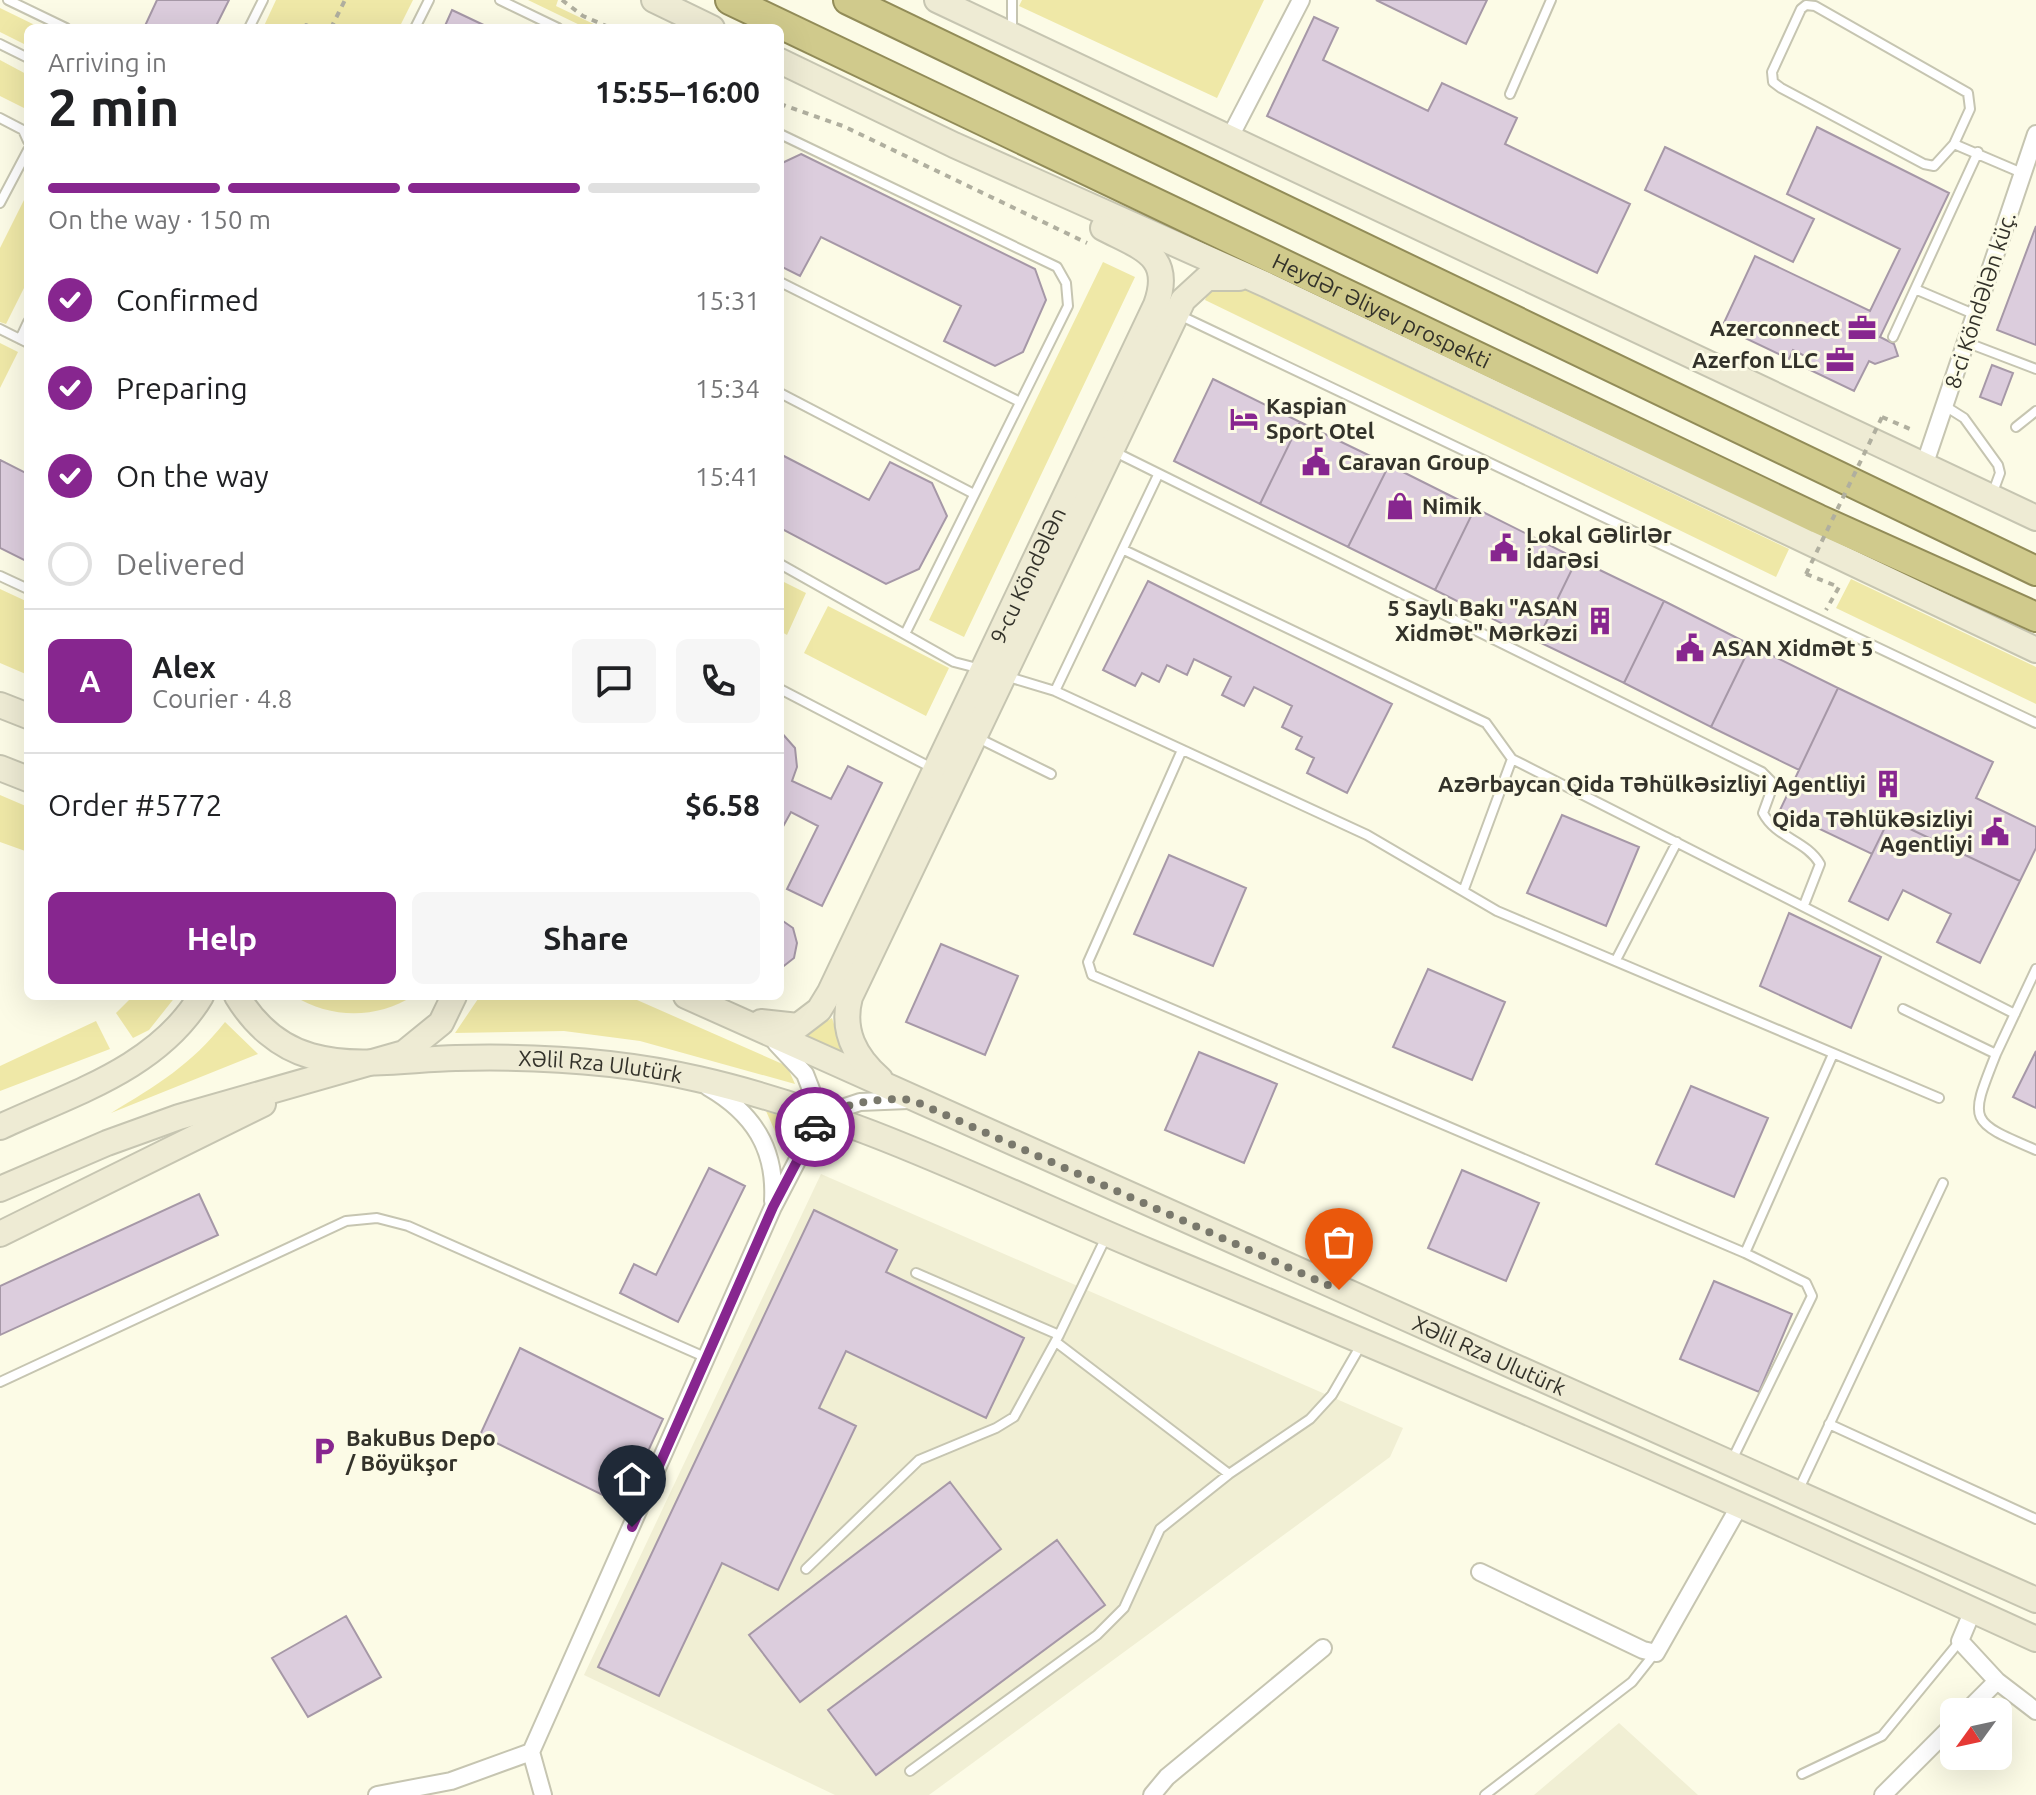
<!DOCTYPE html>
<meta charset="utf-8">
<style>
body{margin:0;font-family:Ubuntu,sans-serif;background:#f6f6f6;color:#202124;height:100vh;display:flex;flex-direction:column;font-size:30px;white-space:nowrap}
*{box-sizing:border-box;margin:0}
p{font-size:26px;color:#757577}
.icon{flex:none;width:44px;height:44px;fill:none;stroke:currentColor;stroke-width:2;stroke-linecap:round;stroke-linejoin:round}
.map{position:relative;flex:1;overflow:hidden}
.drawer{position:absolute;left:24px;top:24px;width:760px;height:976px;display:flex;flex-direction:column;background:#fff;border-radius:12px;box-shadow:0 8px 32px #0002}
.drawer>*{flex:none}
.needle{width:52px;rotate:237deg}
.tools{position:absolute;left:1940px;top:1698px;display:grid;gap:16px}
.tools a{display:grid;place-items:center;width:72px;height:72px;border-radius:12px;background:#fff;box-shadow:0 8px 32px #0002;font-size:40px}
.pin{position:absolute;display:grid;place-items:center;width:68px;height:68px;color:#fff;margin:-82px -34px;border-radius:50% 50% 50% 0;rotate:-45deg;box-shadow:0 0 8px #0007}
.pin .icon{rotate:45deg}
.courier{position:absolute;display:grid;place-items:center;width:80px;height:80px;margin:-40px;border:6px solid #87268f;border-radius:50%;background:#fff;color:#222;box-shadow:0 2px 10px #0007}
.overview em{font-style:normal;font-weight:700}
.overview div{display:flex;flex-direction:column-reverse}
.overview{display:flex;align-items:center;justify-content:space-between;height:136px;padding:0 24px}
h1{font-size:52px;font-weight:700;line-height:60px}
.bar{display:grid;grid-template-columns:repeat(4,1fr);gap:12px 8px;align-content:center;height:96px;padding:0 24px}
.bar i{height:10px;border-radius:6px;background:#e0e0e0}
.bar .on{background:#87268f}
.bar p{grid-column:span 4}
.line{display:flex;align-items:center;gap:20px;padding:0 24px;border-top:2px solid #e0e0e0}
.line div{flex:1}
.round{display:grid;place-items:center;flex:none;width:84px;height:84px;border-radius:12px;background:#f6f6f6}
ol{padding:0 24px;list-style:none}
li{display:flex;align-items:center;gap:24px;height:88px}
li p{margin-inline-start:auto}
li .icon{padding:8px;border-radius:50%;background:#87268f;color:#fff;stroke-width:4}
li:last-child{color:#757577}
li i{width:44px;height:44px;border:4px solid #e0e0e0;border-radius:50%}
.action{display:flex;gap:16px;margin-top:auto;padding:16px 24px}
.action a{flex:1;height:92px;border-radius:12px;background:#87268f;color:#fff;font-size:32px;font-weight:700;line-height:92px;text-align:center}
.action a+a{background:#f6f6f6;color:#202124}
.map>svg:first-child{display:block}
.built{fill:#f1efd4}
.green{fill:#efe8a7}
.building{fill:#dccddd;stroke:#a698a7;stroke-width:2}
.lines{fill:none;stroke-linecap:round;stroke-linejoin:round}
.service-casing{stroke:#c6c5b1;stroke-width:12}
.minor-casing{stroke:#c6c5b1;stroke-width:20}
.secondary-casing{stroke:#c6c5b1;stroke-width:28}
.trunk-casing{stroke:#928c58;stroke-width:32}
.path{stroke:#b0af9f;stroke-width:4;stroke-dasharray:6 6;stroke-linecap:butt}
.service{stroke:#fff;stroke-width:8}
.minor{stroke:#fff;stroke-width:16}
.secondary{stroke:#eeebd4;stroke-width:24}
.trunk{stroke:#d0ca8c;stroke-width:28}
.path-bridge{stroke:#b0af9f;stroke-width:4;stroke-dasharray:6 6;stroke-linecap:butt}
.done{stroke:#79786c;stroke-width:8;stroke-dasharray:0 14.4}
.route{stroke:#87268f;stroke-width:10}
.labels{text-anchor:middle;stroke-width:6;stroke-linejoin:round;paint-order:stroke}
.street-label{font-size:22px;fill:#33322a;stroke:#fcfbe6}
.poi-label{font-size:22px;font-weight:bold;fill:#33322a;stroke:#fcfbe6;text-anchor:start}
</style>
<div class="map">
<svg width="2036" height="1795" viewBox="0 0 2036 1795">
<rect width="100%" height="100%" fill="#fcfbe6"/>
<!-- built -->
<path class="built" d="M821 1174 1403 1428 1390 1457 929 1795H835L584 1675Z
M1619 1723 1698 1795H1534Z"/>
<!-- green -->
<path class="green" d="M276 0H413L399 28H263Z
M528 0H558L556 6 602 28H586Z
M1022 0H1264L1217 98 1019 6Z
M0 8 41 28H28V46L0 32Z
M0 60 28 75V110L0 96Z
M28 192V280L6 324 0 322V248Z
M1103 262 1135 277 964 637 929 620Z
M1240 287 1789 549 1776 577 1205 300 1209 290Z
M0 343 18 352 0 388Z
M1851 579 2036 667V704L1836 608Z
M780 580 806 593 787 635 780 631Z
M0 589 28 602V675L0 663Z
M828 606 949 668 926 716 804 653Z
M0 795 28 807V852L0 842Z
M133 996H176L149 1030 133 1038 116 1013Z
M294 996H413C377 1019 331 1019 294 996Z
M480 996H628L787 1066 795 1084 640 1041 564 1031 455 1033Z
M832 1018 844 1054 802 1036Z
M96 1021 110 1049 0 1091V1066Z
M225 1022 258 1054 111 1113C157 1085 191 1065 225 1022Z
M766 1111 799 1123 785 1154Z"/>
<!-- building -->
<path class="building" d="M157 0H229L215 28H144Z
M1376 0H1487L1466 44Z
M452 10 490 28H444Z
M1314 17 1338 28 1323 60 1428 111 1442 83 1517 118 1505 144 1630 204 1597 273 1267 116Z
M1817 127 1949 193 1880 337 1894 344 1898 356 1875 364 1869 361 1854 391 1804 367 1809 358 1793 350 1789 359 1722 327 1755 256 1870 311 1900 249 1787 194Z
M1665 147 1814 219 1793 262 1645 190Z
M801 154 1035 269 1046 300 1023 352 995 366 944 341 961 306 821 237 800 276 780 266V164Z
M2036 226V345L1997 330Z
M1992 365 2013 373 2001 405 1980 397Z
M1213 379 1300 422 1260 504 1174 461Z
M1300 422 1389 465 1348 547 1260 504Z
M780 454 869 500 890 462 932 483 947 516 919 569 886 584 780 528Z
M0 460 28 474V562L0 548Z
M1389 465 1475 508 1435 590 1348 547Z
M1475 508 1577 559 1537 641 1435 590Z
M1577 559 1664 601 1624 683 1537 641Z
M1148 581 1392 704 1347 793 1307 773 1314 758 1296 749 1302 737 1282 727 1292 706 1254 687 1244 706 1222 695 1231 677 1194 659 1187 675 1167 665 1159 682 1142 673 1135 686 1103 670Z
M1664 601 1751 645 1711 727 1624 683Z
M1751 645 1838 688 1799 770 1711 727Z
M1838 688 1993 762 1976 798 2036 827V848L2020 881 1889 819 1872 854 1780 810Z
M780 731 795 748 797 767 792 781 831 799 848 766 882 783 822 906 787 889 818 826 791 812 780 832Z
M1562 815 1639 847 1606 926 1527 893Z
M1889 819 2020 881 1980 963 1937 942 1951 914 1903 890 1888 920 1849 901Z
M1169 855 1246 888 1213 966 1134 934Z
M1789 913 1881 957 1851 1028 1760 986Z
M780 919 793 928 797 943 794 958 780 969Z
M941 944 1018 976 985 1055 906 1022Z
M1428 969 1505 1002 1472 1080 1393 1047Z
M2036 1051V1108L2013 1097Z
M1199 1052 1277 1084 1244 1163 1165 1130Z
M1691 1086 1768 1118 1734 1197 1656 1164Z
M709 1168 745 1186 678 1322 620 1293 634 1264 656 1275Z
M1462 1170 1539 1203 1506 1281 1428 1248Z
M199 1194 218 1235 0 1335V1286Z
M814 1210 897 1250 886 1272 1024 1338 986 1418 846 1351 819 1408 856 1426 778 1590 722 1563 659 1696 598 1667Z
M1714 1281 1792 1314 1759 1392 1680 1359Z
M520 1348 663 1419 623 1505 480 1435Z
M950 1482 1001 1549 800 1702 749 1635Z
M1057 1540 1105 1605 876 1775 828 1710Z
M346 1616 381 1677 308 1717 272 1658Z"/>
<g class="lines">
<defs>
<path id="service" d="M8 0 66 28
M500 0 558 28
M249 28 263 0
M415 28 429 0
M1012 31V0
M0 44 28 58
M1510 94 1551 0
M0 118 23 130 28 141
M780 134 1057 267 1066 283 1068 306 905 634
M1954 144 1970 109 1968 93 1815 6 1806 5 1801 9 1772 72 1773 82 1781 88 1924 164 1934 166 1954 144 2022 173
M0 203 28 150
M780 282 1020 402
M1915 289 1976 315
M1177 314 2036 723
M0 329 28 343
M1893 337 1978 152
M20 339 28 322
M1968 343 2036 369
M780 393 974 494
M1945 406 1964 418 1998 465 2000 473 1993 492
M2016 427 2036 411
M1115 452 1762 772 1771 781V791L1763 813C1776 838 1806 840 1820 864L1804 905
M1124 550 1486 723 1512 759 2015 1014
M780 564 954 662 981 669
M0 576 28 589
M1005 676 1055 691 1367 835 1497 911 1939 1098
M780 689 932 768
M1055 691 1158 475
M978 738 1051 774
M1182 750 1088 962 1092 975 1745 1253
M1464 889 1512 759
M1616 960 1677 842
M1903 1009 1996 1054 2036 969
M1996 1054C1969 1122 1968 1121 2036 1150
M916 1273 1059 1335
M1056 1342 1229 1474
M0 1382 346 1221 377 1218 408 1226 707 1358
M1829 1424 2036 1519
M1732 1460 1812 1296 1806 1283 1745 1253 1833 1054
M1799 1489 1943 1183
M806 1569 919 1460 996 1428 1014 1417 1059 1335 1107 1235
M910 1771 1097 1635 1124 1608 1160 1529 1229 1474 1310 1419 1332 1395 1361 1345
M1802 1774 1882 1736 1960 1641
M1485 1795 1632 1682 1655 1653"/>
<path id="minor" d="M1230 137 1301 0
M1924 466 2036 134
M776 1043 805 1074 821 1115
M708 1087C753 1113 776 1148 773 1201
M1480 1572 1643 1650 1656 1653 1740 1505
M1997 1681 2036 1711
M1966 1712 1997 1681 1960 1641 1973 1610
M377 1795 451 1781 531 1752
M543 1795 531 1752 773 1207 821 1115 860 1102 908 1100
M1152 1795 1167 1777 1323 1648
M1883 1795 1954 1724"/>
<g id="secondary">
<path d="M654 0 712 28"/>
<path d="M937 0 2036 518"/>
<path d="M780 61 954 145 1267 285 2036 650"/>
<path d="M0 705 28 716"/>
<path d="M0 768 28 779"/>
<path id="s1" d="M237 996C254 1024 279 1047 311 1056 358 1069 408 1059 456 1058 535 1056 621 1061 698 1079 857 1115 1003 1191 1152 1253 1449 1376 1744 1505 2036 1639"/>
<path id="s2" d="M686 996 2036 1600"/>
<path id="s3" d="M761 1022 798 1026 819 1010 830 992 1156 305C1174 255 1141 248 1103 228"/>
<path d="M880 1079C855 1057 841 1031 850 997L1183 300 1207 278H1239"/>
<path d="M0 1127C73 1093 158 1068 201 996"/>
<path d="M0 1189 107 1143 179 1117 404 1053 441 1023 454 996"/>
<path d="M0 1234 263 1104"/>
</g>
<g id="trunk">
<path id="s4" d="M730 0 1818 519 2036 617"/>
<path d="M848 0 2036 571"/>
</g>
</defs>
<!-- service casing -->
<use href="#service" class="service-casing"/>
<!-- minor casing -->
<use href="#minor" class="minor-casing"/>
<!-- secondary casing -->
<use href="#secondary" class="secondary-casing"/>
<!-- trunk casing -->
<use href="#trunk" class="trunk-casing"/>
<!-- path -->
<path class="path" d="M562 0 583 16 611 28
M304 28 306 25 312 28
M331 28 345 0
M780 104 843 126 1087 243
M1882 417 1910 429
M1806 574 1839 587 1826 610"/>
<!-- service -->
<use href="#service" class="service"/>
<!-- minor -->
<use href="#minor" class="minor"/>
<!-- secondary -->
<use href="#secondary" class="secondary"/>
<!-- trunk -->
<use href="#trunk" class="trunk"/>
<!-- path-bridge -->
<path class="path-bridge" d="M1806 574 1882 417"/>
</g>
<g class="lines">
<!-- done -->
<path class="done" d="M815 1127 821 1115C852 1103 879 1097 912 1100L1339 1290"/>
<!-- route -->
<path class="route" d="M632 1527 773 1207 815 1127"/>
</g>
<!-- icons -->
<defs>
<symbol id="office-bare" viewBox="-9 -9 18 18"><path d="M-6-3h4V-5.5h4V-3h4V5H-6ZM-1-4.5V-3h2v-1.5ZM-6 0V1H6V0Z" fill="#87268f" stroke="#fcfbe6" stroke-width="2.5" paint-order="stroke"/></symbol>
<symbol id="hotel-bare" viewBox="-9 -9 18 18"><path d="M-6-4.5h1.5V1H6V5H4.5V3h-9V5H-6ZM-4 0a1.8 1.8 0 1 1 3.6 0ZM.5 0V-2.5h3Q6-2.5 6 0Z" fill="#87268f" stroke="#fcfbe6" stroke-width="2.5" paint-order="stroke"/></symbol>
<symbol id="civic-bare" viewBox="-9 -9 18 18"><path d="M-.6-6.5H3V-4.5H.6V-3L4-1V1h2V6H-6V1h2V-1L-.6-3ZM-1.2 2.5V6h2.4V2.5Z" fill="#87268f" stroke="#fcfbe6" stroke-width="2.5" paint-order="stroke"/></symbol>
<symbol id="shop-bare" viewBox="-9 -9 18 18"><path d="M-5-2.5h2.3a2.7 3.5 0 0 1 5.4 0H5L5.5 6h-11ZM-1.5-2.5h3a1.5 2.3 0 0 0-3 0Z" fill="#87268f" stroke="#fcfbe6" stroke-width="2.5" paint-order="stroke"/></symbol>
<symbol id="building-bare" viewBox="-9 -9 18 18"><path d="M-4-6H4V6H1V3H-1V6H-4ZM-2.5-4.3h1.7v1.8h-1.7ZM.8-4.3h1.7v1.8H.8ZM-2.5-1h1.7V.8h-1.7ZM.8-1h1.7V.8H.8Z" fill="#87268f" stroke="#fcfbe6" stroke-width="2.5" paint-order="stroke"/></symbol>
<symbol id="parking-bare" viewBox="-9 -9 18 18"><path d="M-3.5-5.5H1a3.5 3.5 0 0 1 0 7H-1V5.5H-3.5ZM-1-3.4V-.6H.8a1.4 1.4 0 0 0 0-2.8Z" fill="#87268f" stroke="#fcfbe6" stroke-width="2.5" paint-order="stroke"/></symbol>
</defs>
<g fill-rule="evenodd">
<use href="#office-bare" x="1842" y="308" width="40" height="40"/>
<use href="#office-bare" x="1820" y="340" width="40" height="40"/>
<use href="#hotel-bare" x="1224" y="399" width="40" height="40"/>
<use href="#civic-bare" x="1296" y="442" width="40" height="40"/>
<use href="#shop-bare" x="1380" y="486" width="40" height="40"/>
<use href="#civic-bare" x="1484" y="528" width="40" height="40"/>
<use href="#building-bare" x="1580" y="601" width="40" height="40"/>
<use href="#civic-bare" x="1670" y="628" width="40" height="40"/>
<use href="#building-bare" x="1868" y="764" width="40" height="40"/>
<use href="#civic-bare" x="1975" y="812" width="40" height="40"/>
<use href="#parking-bare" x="304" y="1431" width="40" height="40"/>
</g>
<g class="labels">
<!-- street labels -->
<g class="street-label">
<text transform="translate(1980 300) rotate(-72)" y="8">8-ci Köndələn küç.</text>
<text dy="8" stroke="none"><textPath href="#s4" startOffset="722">Heydər Əliyev prospekti</textPath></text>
<text dy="8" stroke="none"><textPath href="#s3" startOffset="546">9-cu Köndələn</textPath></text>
<text dy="8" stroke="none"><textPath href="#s1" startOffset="388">Xəlil Rza Ulutürk</textPath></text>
<text dy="8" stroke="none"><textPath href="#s2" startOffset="880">Xəlil Rza Ulutürk</textPath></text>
</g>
<!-- poi labels -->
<g class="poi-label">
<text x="1840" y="336" text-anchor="end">Azerconnect</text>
<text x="1818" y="368" text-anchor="end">Azerfon LLC</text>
<text x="1266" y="414">Kaspian<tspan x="1266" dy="25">Sport Otel</tspan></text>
<text x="1338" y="470">Caravan Group</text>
<text x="1422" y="514">Nimik</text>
<text x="1526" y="543">Lokal Gəlirlər<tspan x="1526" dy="25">İdarəsi</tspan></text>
<text x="1578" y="616" text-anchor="end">5 Saylı Bakı "ASAN<tspan x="1578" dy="25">Xidmət" Mərkəzi</tspan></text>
<text x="1712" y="656">ASAN Xidmət 5</text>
<text x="1866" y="792" text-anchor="end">Azərbaycan Qida Təhülkəsizliyi Agentliyi</text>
<text x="1973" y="827" text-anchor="end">Qida Təhlükəsizliyi<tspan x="1973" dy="25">Agentliyi</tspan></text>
<text x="346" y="1446">BakuBus Depo<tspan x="346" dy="25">/ Böyükşor</tspan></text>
</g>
</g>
</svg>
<div class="tools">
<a><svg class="needle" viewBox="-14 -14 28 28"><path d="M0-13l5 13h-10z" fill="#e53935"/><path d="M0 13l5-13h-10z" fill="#757577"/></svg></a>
</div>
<div class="pin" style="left:1339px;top:1290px;background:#ea580c"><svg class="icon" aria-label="bag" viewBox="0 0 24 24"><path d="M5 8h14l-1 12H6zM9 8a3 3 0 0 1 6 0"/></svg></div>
<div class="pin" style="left:632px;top:1527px;background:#1f2937"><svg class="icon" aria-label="home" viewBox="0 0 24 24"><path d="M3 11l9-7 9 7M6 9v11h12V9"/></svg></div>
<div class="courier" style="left:815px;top:1127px"><svg class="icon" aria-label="car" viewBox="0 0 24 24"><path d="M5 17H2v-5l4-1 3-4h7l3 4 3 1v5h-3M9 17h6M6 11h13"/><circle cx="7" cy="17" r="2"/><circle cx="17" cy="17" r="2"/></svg></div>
<section class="drawer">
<div class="overview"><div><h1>2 min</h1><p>Arriving in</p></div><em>15:55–16:00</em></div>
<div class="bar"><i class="on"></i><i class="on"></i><i class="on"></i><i></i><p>On the way · 150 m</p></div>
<ol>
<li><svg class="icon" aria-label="check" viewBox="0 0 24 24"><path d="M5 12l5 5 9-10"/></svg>Confirmed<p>15:31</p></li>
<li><svg class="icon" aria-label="check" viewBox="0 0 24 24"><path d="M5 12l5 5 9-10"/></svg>Preparing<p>15:34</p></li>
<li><svg class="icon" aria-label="check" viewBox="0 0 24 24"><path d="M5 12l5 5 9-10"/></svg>On the way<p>15:41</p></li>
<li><i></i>Delivered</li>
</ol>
<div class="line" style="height:144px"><b class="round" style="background:#87268f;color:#fff">A</b><div><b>Alex</b><p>Courier · 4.8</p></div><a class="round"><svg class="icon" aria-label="chat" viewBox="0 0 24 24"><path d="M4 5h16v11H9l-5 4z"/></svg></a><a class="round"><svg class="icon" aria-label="phone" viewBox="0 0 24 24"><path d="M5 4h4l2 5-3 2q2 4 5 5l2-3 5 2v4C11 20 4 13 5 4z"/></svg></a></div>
<div class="line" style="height:104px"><div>Order #5772</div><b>$6.58</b></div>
<div class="action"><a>Help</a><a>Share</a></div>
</section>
</div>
